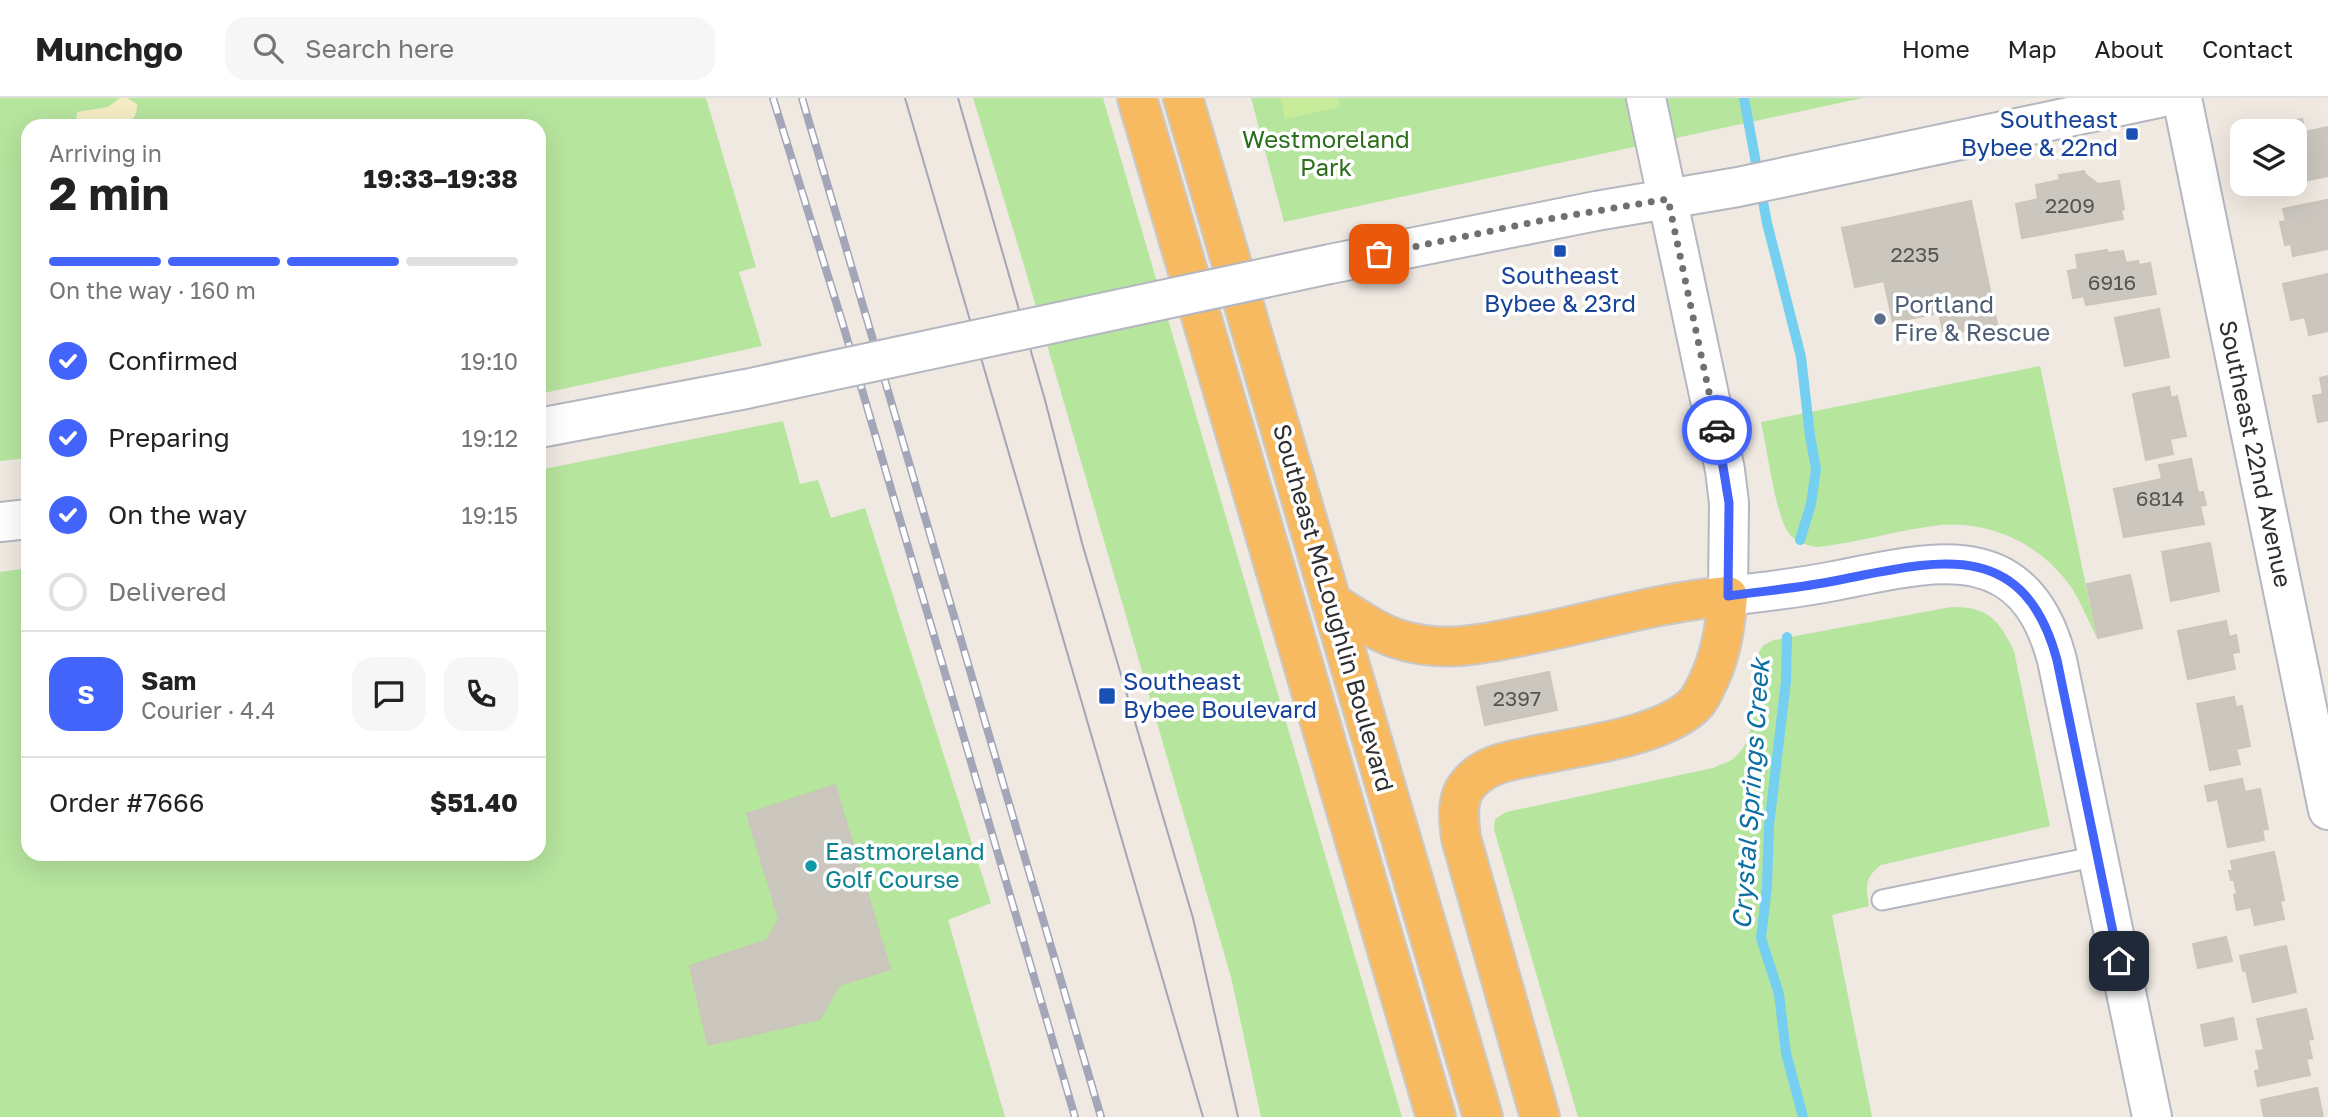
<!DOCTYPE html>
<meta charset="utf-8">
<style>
body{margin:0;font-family:"Golos Text",sans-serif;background:#f6f6f6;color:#222;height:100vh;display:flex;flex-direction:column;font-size:26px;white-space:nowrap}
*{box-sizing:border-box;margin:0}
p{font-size:23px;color:#767676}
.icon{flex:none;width:38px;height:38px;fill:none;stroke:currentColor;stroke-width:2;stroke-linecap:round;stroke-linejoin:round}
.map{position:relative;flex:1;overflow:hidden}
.panel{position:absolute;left:21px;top:21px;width:525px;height:742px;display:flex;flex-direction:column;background:#fff;border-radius:21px;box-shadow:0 7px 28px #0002}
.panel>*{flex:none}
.tools{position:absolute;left:2230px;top:21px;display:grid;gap:14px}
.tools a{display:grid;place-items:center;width:77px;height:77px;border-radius:14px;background:#fff;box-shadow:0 7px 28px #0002;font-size:35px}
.pin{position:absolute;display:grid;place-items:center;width:60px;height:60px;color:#fff;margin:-30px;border-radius:14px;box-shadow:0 4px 10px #0006}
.courier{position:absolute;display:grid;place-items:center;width:70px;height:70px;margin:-35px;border:5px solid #4264fb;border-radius:50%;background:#fff;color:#222;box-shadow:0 2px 9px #0007}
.head em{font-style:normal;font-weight:700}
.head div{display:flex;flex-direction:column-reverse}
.head{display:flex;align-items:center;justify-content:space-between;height:119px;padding:0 28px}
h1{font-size:46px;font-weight:700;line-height:52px}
.bar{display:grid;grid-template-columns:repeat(4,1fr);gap:10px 7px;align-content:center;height:84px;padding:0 28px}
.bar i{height:9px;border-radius:5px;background:#e0e0e0}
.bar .on{background:#4264fb}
.bar p{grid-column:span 4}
.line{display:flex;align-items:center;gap:18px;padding:0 28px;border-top:2px solid #e0e0e0}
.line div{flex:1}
.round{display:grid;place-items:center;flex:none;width:74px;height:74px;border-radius:21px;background:#f6f6f6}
ol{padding:0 28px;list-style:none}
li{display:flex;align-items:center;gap:21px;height:77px}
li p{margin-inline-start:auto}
li .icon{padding:7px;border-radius:50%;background:#4264fb;color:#fff;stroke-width:4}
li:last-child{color:#767676}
li i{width:38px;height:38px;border:4px solid #e0e0e0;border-radius:50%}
header{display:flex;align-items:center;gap:42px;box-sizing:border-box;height:98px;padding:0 35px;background:#fff;border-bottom:2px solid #e0e0e0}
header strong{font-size:33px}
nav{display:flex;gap:38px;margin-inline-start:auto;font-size:24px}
.search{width:490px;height:63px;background:#f6f6f6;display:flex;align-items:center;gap:18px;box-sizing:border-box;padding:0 24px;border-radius:21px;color:#767676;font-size:26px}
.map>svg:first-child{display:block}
.green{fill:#b6e59e}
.sand{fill:#f3ecc5}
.pitch{fill:#c9ec9a}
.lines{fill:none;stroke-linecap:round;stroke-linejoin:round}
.stream{stroke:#75cff0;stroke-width:10}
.building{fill:#cbc7bf;stroke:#cbc5ba;stroke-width:2}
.service-casing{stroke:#b4b7c1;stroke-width:23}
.minor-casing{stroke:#b4b7c1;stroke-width:42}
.secondary-casing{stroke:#b4b7c1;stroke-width:42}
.trunk-casing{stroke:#c9c9c9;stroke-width:42}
.service{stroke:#fff;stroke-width:19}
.minor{stroke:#fff;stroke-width:38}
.secondary{stroke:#fff;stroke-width:38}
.trunk{stroke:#f8ba60;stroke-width:38}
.tram{stroke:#a3a6b8;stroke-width:2}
.rail-casing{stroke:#a3a6b8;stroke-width:8}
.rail{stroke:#fff;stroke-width:5;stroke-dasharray:16;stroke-linecap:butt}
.secondary-bridge-casing{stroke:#b4b7c1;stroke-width:42;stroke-linecap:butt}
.secondary-bridge{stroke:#fff;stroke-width:38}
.done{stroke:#726f6d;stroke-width:7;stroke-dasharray:0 12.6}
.route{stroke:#4264fb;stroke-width:9}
.transit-dot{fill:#1a4fb4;stroke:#fff;stroke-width:2.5}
.service-dot{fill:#5c6f8a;stroke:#fff;stroke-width:2.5}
.culture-dot{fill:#0f9aa8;stroke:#fff;stroke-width:2.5}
.labels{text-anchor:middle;stroke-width:7;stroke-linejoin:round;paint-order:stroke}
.number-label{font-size:21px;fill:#555452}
.transit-label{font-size:24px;fill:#164399;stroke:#fff;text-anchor:end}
.park-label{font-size:24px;fill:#2c6e1b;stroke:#fff}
.service-label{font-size:24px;fill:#4e5e75;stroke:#fff;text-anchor:start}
.street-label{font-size:24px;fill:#2e2e2e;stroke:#fff}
.culture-label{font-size:24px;fill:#0d838f;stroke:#fff;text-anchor:start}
.water-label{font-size:26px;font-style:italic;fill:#0d6fa3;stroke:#fff}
</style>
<header>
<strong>Munchgo</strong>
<div class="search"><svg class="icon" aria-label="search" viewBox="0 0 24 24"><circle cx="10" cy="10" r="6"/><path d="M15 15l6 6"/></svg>Search here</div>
<nav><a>Home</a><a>Map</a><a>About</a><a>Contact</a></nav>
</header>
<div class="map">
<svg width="2328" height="1019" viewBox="0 0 2328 1019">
<rect width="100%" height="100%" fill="#efe9e1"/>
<!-- green -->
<path class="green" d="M0 0H706L756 169 739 174 762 248 539 296V28H28V360L0 363Z
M973 0H1103L1402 1019H1261L1231 879 1023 164Z
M1251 0H1863L1284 124Z
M2040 268 2097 540C2089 524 2082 507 2073 492 2043 446 1987 420 1933 428 1894 433 1856 445 1817 449 1806 447 1795 444 1788 434 1775 415 1767 350 1761 324Z
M783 323 800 386 818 382 831 420 865 410 991 805 948 822 1005 1019H0V474L28 470V756H539V372Z
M1951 509C1988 508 1999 522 2014 553L2050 728 1881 767C1864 780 1866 788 1869 808L1832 817 1872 1019H1578L1494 731 1495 721 1506 714 1713 670C1719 667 1727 665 1733 661 1768 634 1744 567 1764 547 1767 545 1770 544 1774 542Z"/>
<!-- sand -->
<path class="sand" d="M120 0H127L137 6C139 36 97 30 76 27L77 14 108 9Z"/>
<!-- pitch -->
<path class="pitch" d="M1281 0H1338L1340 9 1285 21Z"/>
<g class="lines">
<!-- stream -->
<path class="stream" d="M1744 0 1767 125 1801 259 1810 338 1816 371 1811 406 1800 442
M1787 539 1786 583 1769 728 1767 788 1761 840 1779 896 1786 955 1803 1019"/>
</g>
<!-- building -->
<path class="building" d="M2302 21 2305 34 2328 29V78L2294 85V33H2266V29Z
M2084 73 2085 76 2098 86 2119 83 2124 111 2121 112 2123 121 2022 140 2016 106 2038 101 2036 87 2060 82 2059 77Z
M2327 102 2328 151 2293 158 2291 146 2285 147 2280 124 2286 123 2283 111Z
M1971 103 1997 226 1944 237 1939 215 1893 224 1884 183 1855 189 1842 130Z
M2107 152V155L2123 153 2126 165 2138 163 2139 167 2150 165 2156 196 2086 207 2084 198 2073 200 2068 173 2078 171 2076 157Z
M2328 176V233L2309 237 2305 219 2291 222 2283 186Z
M2159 211 2169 259 2125 268 2115 220Z
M2328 278V322L2318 324 2313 298 2323 296 2320 280Z
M2169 289 2171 300 2177 298 2186 338 2170 341 2173 356 2146 362 2133 296Z
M2191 361 2198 395 2203 394 2206 407 2200 408 2204 426 2124 439 2114 391 2162 381 2159 367Z
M2210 445 2219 493 2171 503 2162 454Z
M2130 477 2142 530 2098 540 2087 486Z
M2226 523 2229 539 2236 537 2239 554 2232 555 2235 571 2188 581 2178 533Z
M1549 574 1557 612 1485 627 1477 589Z
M2234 599 2236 609 2242 608 2250 648 2236 651 2240 666 2210 672 2197 606Z
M2242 681 2245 694 2260 691 2268 731 2262 732 2264 742 2228 749 2218 701 2208 703 2205 688Z
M835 687 890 871 839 887 820 921 708 947 690 868 767 842 779 821 747 716Z
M2274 754 2284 802 2280 803 2284 821 2255 827 2251 809 2237 812 2234 797 2237 796 2234 782H2231L2229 773H2233L2231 763Z
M2226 839 2232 863 2198 870 2193 846Z
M2286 848 2296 894 2253 904 2246 872 2243 873 2240 858Z
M2306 911 2313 941 2308 942 2312 960 2306 961 2310 977 2258 988 2255 973 2260 972 2256 953 2264 952 2257 921Z
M2233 920 2237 941 2205 948 2201 927Z
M2317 990 2323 1019H2264L2261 1002Z"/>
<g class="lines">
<defs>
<path id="service" d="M1882 802 2098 758"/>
<path id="minor" d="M2182 0 2328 712
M1728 498C1764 494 1799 490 1834 483 1932 464 2024 436 2057 562L2152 1019"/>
<path id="secondary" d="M1646 0 1725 372 1729 405 1728 498
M1330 166 1596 113 1738 89 2159 0
M539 330 746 291
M0 424 28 421"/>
<path id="trunk" d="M1137 0 1436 1019
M1183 0 1483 1019
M1331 504C1353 517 1376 535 1401 542 1445 555 1480 546 1523 538 1591 525 1659 504 1728 498 1725 530 1721 560 1705 590 1703 594 1700 600 1697 604 1667 638 1581 648 1537 657 1511 663 1483 665 1466 689 1456 703 1459 724 1461 740L1540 1019"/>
</defs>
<!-- service casing -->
<use href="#service" class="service-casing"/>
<!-- minor casing -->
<use href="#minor" class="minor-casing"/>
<!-- secondary casing -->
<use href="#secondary" class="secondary-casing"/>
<!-- trunk casing -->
<use href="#trunk" class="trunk-casing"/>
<!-- service -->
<use href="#service" class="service"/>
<!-- minor -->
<use href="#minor" class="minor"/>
<!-- secondary -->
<use href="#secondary" class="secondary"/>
<!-- trunk -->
<use href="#trunk" class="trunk"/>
<!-- tram -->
<path class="tram" d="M905 0 1203 1019
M958 0 1045 302 1082 445 1193 820 1238 1019"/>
<defs>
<path id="rail" d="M773 0 841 220 1075 1019
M802 0 1101 1019"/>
</defs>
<!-- rail casing -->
<use href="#rail" class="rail-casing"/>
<!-- rail -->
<use href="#rail" class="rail"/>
<defs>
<path id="secondary-bridge" d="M746 291 1330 166"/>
</defs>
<!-- secondary-bridge casing -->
<use href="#secondary-bridge" class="secondary-bridge-casing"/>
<!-- secondary-bridge -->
<use href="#secondary-bridge" class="secondary-bridge"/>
</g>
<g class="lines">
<!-- done -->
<path class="done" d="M1379 156 1549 121 1668 101 1717 332"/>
<!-- route -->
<path class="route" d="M1717 332 1729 405 1728 498C1764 493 1799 490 1834 483 1932 464 2023 435 2057 562L2119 863"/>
</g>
<!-- markers -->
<g class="transit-dot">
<rect x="2125" y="29" width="14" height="14" rx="3.5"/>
<rect x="1553" y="146" width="14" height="14" rx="3.5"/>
<rect x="1098" y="589" width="18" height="18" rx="3.5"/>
</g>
<circle class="service-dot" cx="1880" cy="221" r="7"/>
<circle class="culture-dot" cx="811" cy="768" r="7"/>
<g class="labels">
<!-- number labels -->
<g class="number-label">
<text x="2070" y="115">2209</text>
<text x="1915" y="164">2235</text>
<text x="2112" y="192">6916</text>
<text x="2160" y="408">6814</text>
<text x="1517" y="608">2397</text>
</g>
<!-- transit labels -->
<g class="transit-label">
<text x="2118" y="30">Southeast<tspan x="2118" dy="28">Bybee &amp; 22nd</tspan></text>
<text x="1560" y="186" text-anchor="middle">Southeast<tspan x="1560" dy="28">Bybee &amp; 23rd</tspan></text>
<text x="1123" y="592" text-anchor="start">Southeast<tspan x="1123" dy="28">Bybee Boulevard</tspan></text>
</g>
<!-- park labels -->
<g class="park-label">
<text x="1326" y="50">Westmoreland<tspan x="1326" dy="28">Park</tspan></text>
</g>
<!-- service labels -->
<g class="service-label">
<text x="1894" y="215">Portland<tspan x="1894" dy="28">Fire &amp; Rescue</tspan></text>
</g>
<!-- street labels -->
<g class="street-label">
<text transform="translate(2255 356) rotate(78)" y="8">Southeast 22nd Avenue</text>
<text transform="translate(1333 510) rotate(74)" y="8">Southeast McLoughlin Boulevard</text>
</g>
<!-- culture labels -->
<g class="culture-label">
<text x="825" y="762">Eastmoreland<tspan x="825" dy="28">Golf Course</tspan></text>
</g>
<!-- water labels -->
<g class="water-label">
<text transform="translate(1751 696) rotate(-86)" y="9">Crystal Springs Creek</text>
</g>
</g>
</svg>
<div class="tools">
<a><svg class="icon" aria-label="layers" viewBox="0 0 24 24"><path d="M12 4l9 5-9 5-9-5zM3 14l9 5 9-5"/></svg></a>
</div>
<div class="pin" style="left:1379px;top:156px;background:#ea580c"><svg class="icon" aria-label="bag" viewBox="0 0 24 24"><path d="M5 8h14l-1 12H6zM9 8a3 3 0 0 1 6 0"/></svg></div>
<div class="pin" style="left:2119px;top:863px;background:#1f2937"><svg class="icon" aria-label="home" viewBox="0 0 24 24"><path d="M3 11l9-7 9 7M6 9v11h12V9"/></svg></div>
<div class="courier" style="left:1717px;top:332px"><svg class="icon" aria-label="car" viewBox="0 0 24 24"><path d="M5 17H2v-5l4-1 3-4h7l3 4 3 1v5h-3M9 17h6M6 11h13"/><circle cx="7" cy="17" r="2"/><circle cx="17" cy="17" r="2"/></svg></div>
<section class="panel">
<div class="head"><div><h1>2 min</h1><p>Arriving in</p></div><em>19:33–19:38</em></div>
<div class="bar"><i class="on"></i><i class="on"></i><i class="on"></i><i></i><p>On the way · 160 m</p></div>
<ol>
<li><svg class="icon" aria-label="check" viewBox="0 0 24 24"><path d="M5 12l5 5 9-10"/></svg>Confirmed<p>19:10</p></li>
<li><svg class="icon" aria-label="check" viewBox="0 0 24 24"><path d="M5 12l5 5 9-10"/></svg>Preparing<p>19:12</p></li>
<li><svg class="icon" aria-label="check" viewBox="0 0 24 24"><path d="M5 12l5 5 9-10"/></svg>On the way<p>19:15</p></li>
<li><i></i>Delivered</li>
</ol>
<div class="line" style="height:126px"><b class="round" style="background:#4264fb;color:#fff">S</b><div><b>Sam</b><p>Courier · 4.4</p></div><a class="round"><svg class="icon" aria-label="chat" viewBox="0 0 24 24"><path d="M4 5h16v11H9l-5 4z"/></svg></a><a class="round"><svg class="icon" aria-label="phone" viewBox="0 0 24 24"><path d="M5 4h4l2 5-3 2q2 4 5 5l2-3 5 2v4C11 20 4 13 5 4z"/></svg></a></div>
<div class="line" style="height:91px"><div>Order #7666</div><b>$51.40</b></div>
</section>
</div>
